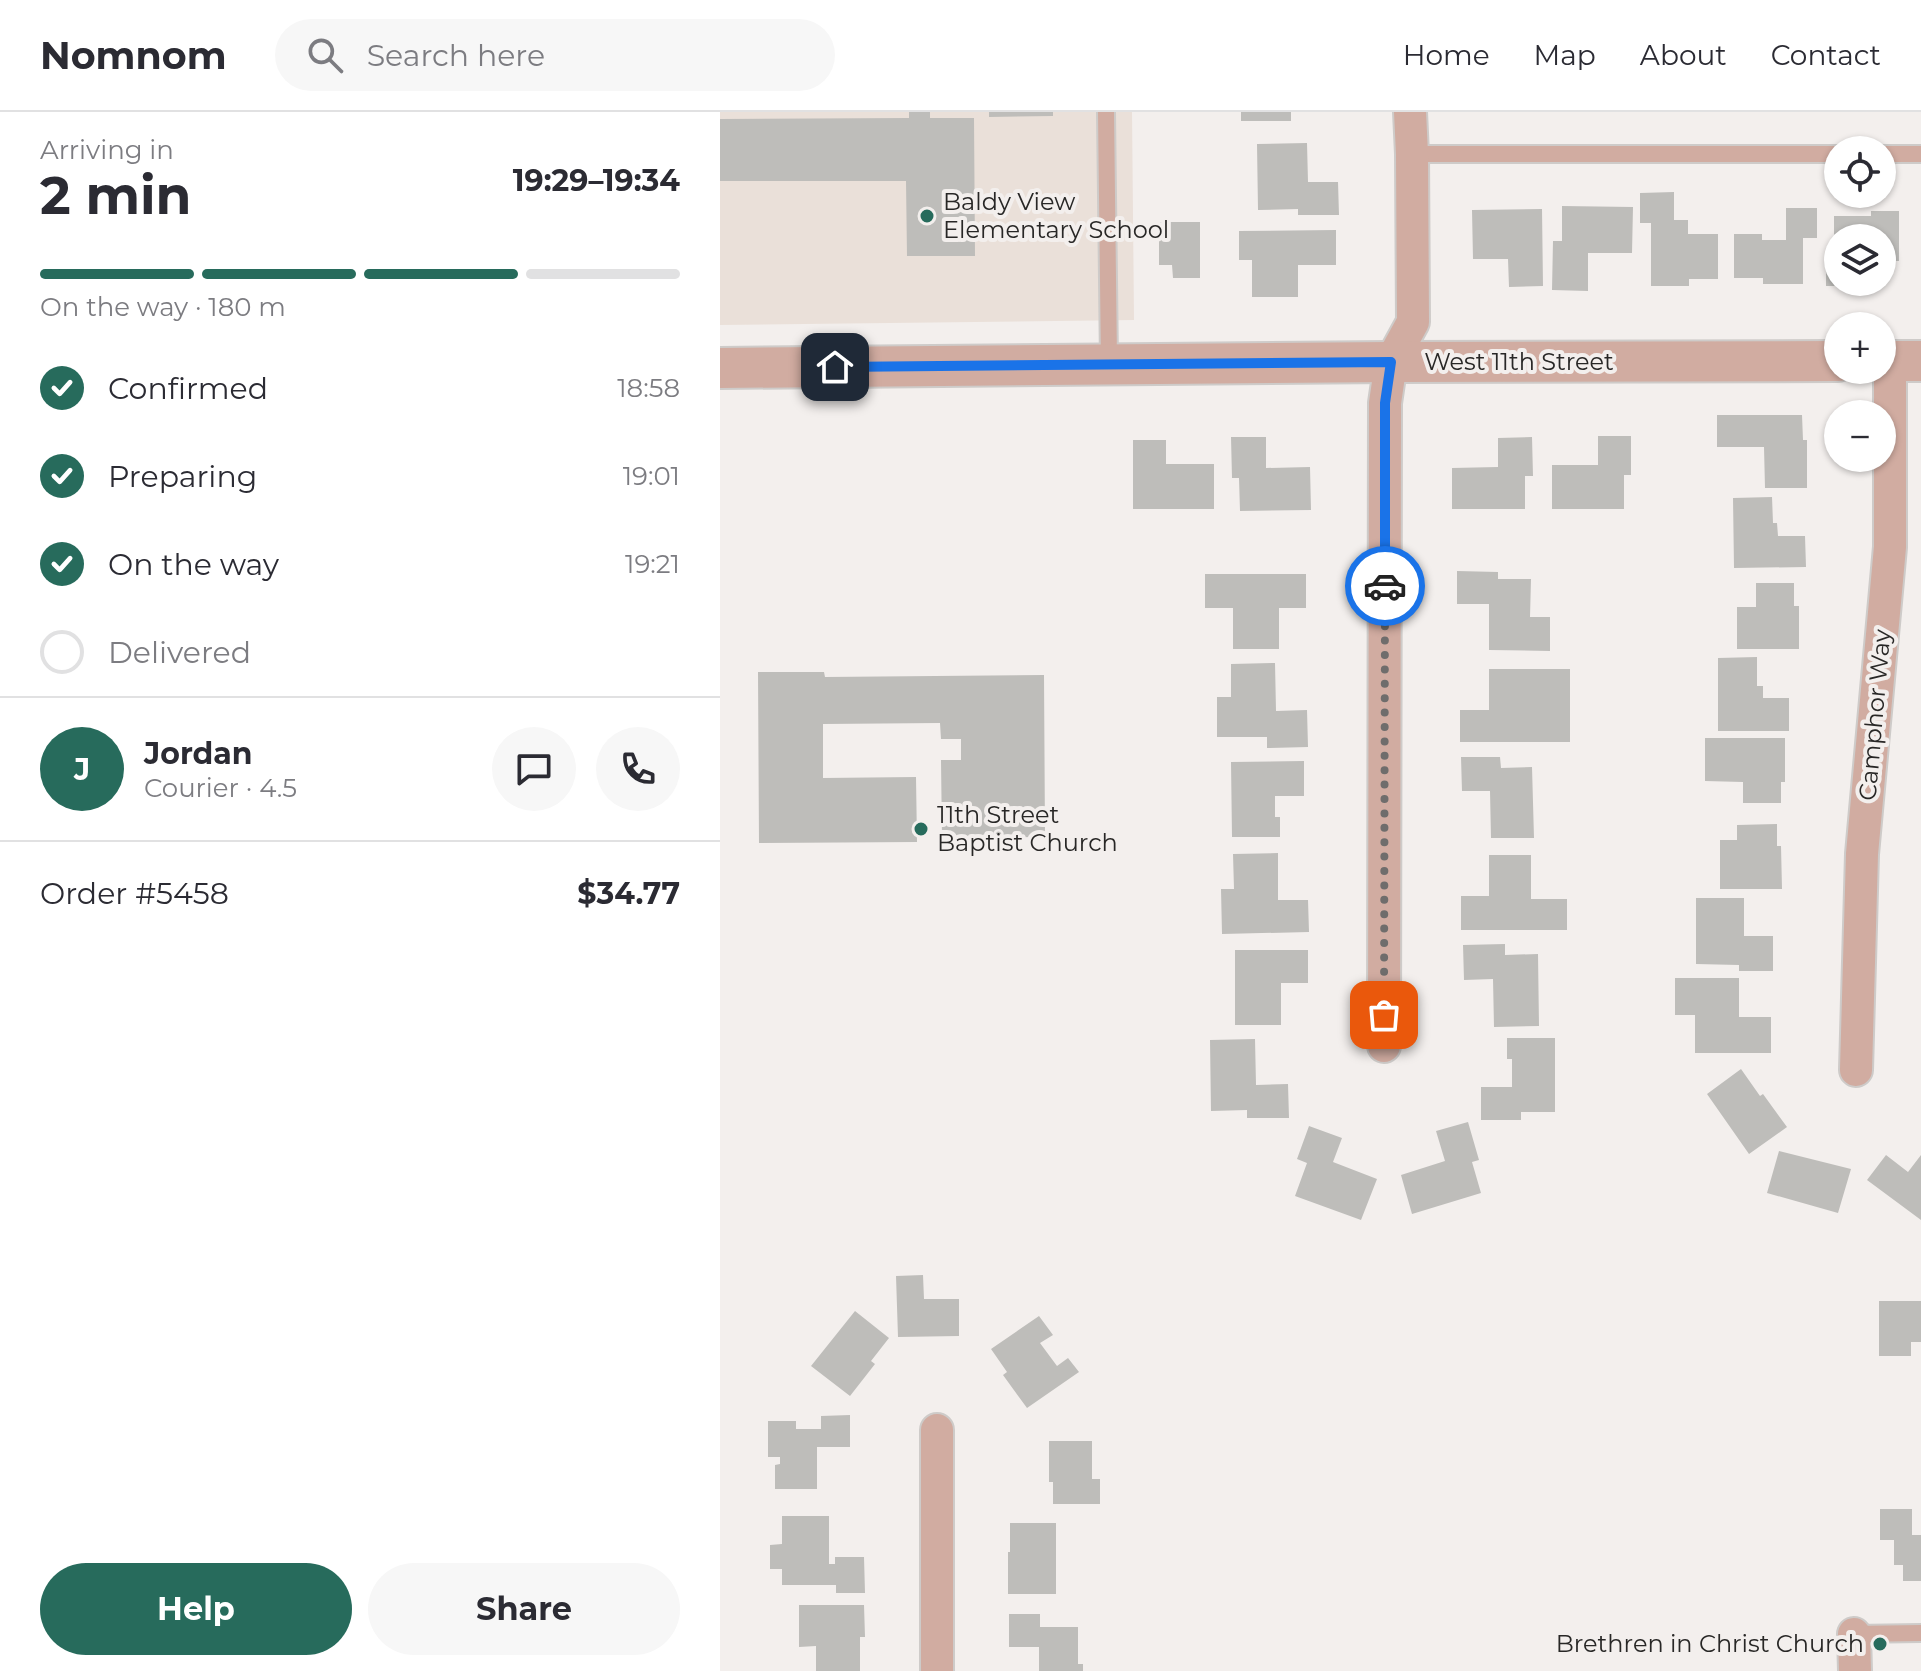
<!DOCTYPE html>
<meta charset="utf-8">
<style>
body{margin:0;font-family:Montserrat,sans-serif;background:#f7f7f7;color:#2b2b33;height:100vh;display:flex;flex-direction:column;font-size:30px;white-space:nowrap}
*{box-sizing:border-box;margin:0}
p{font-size:26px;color:#7c7c81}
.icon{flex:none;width:44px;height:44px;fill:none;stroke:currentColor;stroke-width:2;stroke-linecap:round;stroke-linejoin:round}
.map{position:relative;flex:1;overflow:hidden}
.panel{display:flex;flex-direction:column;background:#fff;width:720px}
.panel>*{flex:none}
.buttons{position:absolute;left:1104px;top:24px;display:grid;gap:16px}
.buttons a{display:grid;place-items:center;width:72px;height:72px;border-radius:50%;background:#fff;box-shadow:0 2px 6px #0004;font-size:40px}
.pin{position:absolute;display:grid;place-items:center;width:68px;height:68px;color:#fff;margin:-34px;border-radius:16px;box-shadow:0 4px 12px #0006}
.courier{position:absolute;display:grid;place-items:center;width:80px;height:80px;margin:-40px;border:6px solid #1a73e8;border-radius:50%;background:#fff;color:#222;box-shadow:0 2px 10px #0007}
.summary em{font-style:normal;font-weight:700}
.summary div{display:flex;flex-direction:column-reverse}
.summary{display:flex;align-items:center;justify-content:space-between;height:136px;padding:0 40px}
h1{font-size:52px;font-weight:700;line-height:60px}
.bar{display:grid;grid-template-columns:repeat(4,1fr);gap:12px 8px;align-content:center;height:96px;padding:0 40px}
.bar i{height:10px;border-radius:6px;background:#e1e1e2}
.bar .current{background:#276b5c}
.bar p{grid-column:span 4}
.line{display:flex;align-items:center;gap:20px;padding:0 40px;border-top:2px solid #e1e1e2}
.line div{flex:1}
.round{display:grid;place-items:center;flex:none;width:84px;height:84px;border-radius:42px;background:#f7f7f7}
ol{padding:0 40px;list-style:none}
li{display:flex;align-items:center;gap:24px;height:88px}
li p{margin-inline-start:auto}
li .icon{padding:8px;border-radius:50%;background:#276b5c;color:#fff;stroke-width:4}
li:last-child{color:#7c7c81}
li i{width:44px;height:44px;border:4px solid #e1e1e2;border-radius:50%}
.primary-button{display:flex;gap:16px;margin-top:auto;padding:16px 40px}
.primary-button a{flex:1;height:92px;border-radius:48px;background:#276b5c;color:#fff;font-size:32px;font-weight:700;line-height:92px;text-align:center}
.primary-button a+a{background:#f7f7f7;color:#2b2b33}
header{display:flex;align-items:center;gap:48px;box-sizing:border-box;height:112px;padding:0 40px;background:#fff;border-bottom:2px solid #e1e1e2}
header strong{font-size:38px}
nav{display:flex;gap:44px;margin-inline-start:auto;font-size:28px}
.search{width:560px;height:72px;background:#f7f7f7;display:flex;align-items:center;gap:20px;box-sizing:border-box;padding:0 28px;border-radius:44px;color:#7c7c81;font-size:30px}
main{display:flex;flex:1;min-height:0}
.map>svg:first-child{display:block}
.built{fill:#eae0d9}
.building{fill:#bebdba}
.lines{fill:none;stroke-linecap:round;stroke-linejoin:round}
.service-casing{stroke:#cecbc9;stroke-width:20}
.minor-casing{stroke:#cecbc9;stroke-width:36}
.tertiary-casing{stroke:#cecbc9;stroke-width:44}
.service{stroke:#d1aca1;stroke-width:16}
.minor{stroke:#d1aca1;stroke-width:32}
.tertiary{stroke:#d1aca1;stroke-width:40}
.done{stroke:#6f6d6c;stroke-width:8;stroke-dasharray:0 14.4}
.route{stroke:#1a73e8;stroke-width:10}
.poi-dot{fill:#276b5c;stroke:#f3efed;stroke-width:3}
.labels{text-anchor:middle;stroke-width:8;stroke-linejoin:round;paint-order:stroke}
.poi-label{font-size:24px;fill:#282726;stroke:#f3efed;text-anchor:start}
.street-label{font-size:24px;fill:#282726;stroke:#f3efed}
</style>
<header>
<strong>Nomnom</strong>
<div class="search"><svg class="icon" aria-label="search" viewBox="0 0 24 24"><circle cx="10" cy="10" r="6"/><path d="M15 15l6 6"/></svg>Search here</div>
<nav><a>Home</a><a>Map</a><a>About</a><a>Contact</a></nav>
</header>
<main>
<section class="panel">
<div class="summary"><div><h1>2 min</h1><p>Arriving in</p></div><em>19:29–19:34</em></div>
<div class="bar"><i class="current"></i><i class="current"></i><i class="current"></i><i></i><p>On the way · 180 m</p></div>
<ol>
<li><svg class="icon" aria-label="check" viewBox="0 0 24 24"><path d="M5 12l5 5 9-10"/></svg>Confirmed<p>18:58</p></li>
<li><svg class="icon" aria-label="check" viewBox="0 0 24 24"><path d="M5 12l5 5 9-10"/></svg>Preparing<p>19:01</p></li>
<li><svg class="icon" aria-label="check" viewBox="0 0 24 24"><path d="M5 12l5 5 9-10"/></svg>On the way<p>19:21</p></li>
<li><i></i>Delivered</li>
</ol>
<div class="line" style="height:144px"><b class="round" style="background:#276b5c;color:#fff">J</b><div><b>Jordan</b><p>Courier · 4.5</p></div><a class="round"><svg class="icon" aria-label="chat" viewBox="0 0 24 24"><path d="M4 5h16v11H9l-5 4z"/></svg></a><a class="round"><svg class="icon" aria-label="phone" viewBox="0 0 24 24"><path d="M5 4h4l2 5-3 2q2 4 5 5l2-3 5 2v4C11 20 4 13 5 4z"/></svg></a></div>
<div class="line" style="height:104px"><div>Order #5458</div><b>$34.77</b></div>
<div class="primary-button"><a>Help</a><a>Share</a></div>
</section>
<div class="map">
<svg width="1201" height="1559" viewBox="0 0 1201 1559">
<rect width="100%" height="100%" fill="#f3efed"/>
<!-- built -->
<path class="built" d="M0 0H412L414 208 0 213Z"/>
<!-- building -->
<path class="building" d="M189 0H210V6H254L255 144H187L186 69H0V7L189 6Z
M269 0H333V4L269 5Z
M521 0H571V9H521Z
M587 31 588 70H618L619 103H578V97L538 98 537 32Z
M954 80V108H968V122H998V167H969V174H931V111H920V81Z
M842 94 913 95 912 141H868V179L832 178 833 129H842Z
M1066 96H1097V126H1083V172H1043V166H1014V122H1042V128H1066Z
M822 97 823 174 789 175 788 147H753L752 98Z
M1151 99H1179V149H1162V126H1118V170H1137V174H1106V143H1114V104H1151Z
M439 110H480V166H453L452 153H439Z
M616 118V153H578V185H532V148H519V119Z
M997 303H1082L1083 328H1087V376H1045L1044 335H997Z
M878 324H911V363H904V397H832V353H878Z
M511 325H546V356L590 355 591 398 520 399 519 366H512Z
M812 325 813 364H805V397H732V356L778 355V326Z
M413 328H446V352H494V397H413Z
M1052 385 1053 411H1057L1058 424H1085L1086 455 1014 456 1013 386Z
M737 459 778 460V467H811L810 505H830V539L769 538V492H737Z
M485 462H586V496H559V537H513V496H485Z
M1036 471H1074V494H1079V537H1017V495H1036Z
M1037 545V574H1043V586H1069V619H998V546Z
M555 551 556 599 587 598 588 635 547 636V625H497V585H511V552Z
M769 557H850V630H740V598H769Z
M38 560H104L105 565 324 563 325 725 222 726 221 648H241V627H221L220 611 103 612V666L196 665 197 730 39 731Z
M985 626H1065V670H1061V691H1023V670L985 669Z
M741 645H780L781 656 812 655 814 726H771L770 679H742Z
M584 649V684H555V705H560V725H512L511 650Z
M1057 712V734H1061L1062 777H1000V728H1017V713Z
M558 741V788H588L589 820 502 822 501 777H514L513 742Z
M769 743H811V787H847V818H741V784H769Z
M976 786H1024V824H1053V859H1019V853L976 852Z
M785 832V843L818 842 819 914 774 915 773 867 744 868 743 833Z
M515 838H588V871H561V913H515Z
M955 866H1019V905H1051V941H975V903H955Z
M787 926H835V1000H801V1008H761V975H792V947H787Z
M535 927 536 973 568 972 569 1006H527V998L491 999 490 928Z
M1021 957 1040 984 1043 982 1067 1015 1029 1042 987 982Z
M748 1010 759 1048 752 1050 761 1081 692 1102 681 1063 725 1049 716 1019Z
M589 1014 622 1026 613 1050 657 1067 641 1108 575 1084 587 1051 577 1047Z
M1059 1039 1131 1057 1118 1101 1047 1081Z
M1166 1043 1188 1060 1201 1043V1108L1147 1068Z
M203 1163 204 1187H239V1224L178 1225 176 1164Z
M1159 1189H1201V1230H1191V1244H1159Z
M135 1199 169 1226 151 1249 155 1252 130 1284 91 1254Z
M319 1204 333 1223 320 1231 337 1254 348 1246 359 1260 307 1296 283 1263 287 1260 271 1237Z
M130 1303V1335H97V1377H55V1353L60 1352V1345H48V1309H76V1317H101V1304Z
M329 1329H372V1367H380V1392H333V1370H329Z
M1160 1397H1192V1423H1201V1469H1183V1453H1174V1428H1160Z
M62 1404H109V1452H115V1445H144L145 1481H116V1473H62V1457H50V1433L62 1432Z
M290 1411H336V1482H288V1440H290Z
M79 1493H144L145 1525H140V1559H96V1534L79 1535Z
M289 1502H320V1515H358V1552H363V1559H319V1535H289Z"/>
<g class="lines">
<defs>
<path id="service" d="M386 0 389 251
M692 42H1118
M1162 42H1201
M1134 1522 1201 1521"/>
<path id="minor" d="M664 934 665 291 671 250 693 210 692 42 690 0
M1136 958 1142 742 1170 435V249
M217 1318V1559
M1134 1522 1135 1559"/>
<path id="tertiary" d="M1162 249H1201
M0 256 671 250 1118 249"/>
</defs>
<!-- service casing -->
<use href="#service" class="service-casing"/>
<!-- minor casing -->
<use href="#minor" class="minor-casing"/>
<!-- tertiary casing -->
<use href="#tertiary" class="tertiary-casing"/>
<!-- service -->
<use href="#service" class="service"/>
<!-- minor -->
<use href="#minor" class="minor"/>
<!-- tertiary -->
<use href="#tertiary" class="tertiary"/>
</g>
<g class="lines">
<!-- done -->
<path class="done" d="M664 903 665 474"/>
<!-- route -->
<path class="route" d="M115 255 671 250 665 291V474"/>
</g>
<!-- markers -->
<g class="poi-dot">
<circle cx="207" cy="104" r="8"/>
<circle cx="201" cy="717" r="8"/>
<circle cx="1160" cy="1532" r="8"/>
</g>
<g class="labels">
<!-- poi labels -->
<g class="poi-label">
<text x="223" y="98">Baldy View<tspan x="223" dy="28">Elementary School</tspan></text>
<text x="217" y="711">11th Street<tspan x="217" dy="28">Baptist Church</tspan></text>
<text x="1144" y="1540" text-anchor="end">Brethren in Christ Church</text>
</g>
<!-- street labels -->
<g class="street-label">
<text x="799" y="258">West 11th Street</text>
<text transform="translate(1155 603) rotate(-85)" y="8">Camphor Way</text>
</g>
</g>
</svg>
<div class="buttons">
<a><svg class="icon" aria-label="locate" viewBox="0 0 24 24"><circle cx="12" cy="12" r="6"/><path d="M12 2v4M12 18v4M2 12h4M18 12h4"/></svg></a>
<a><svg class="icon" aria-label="layers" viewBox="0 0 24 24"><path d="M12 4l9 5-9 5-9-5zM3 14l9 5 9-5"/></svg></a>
<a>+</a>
<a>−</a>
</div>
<div class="pin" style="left:664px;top:903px;background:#ea580c"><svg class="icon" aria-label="bag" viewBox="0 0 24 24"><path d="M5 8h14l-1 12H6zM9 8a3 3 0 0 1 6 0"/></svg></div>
<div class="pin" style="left:115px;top:255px;background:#1f2937"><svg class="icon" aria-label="home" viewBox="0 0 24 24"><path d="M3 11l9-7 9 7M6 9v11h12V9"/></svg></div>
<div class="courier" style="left:665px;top:474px"><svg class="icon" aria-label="car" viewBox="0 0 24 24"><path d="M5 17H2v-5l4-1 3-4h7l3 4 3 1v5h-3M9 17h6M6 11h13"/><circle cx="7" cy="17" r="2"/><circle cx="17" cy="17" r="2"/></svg></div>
</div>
</main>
